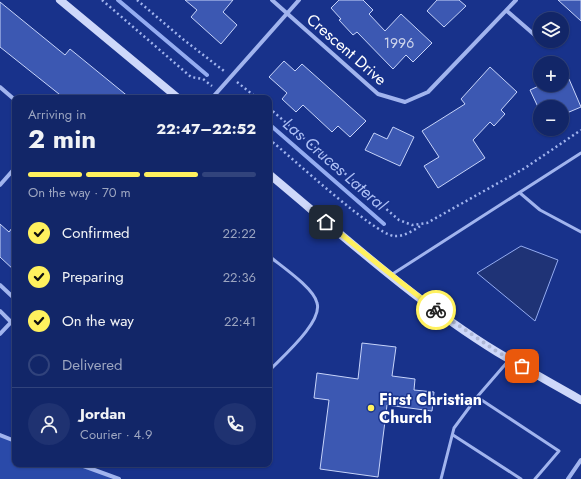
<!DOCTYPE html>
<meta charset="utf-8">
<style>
body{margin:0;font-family:Jost,sans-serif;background:#1f3271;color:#f1f3f6;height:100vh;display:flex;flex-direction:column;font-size:15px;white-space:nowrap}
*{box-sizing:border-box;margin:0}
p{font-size:13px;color:#9ca5c0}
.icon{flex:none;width:22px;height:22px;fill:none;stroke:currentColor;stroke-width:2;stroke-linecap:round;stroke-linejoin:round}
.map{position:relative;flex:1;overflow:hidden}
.sheet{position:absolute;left:12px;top:95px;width:260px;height:372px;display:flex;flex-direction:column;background:#122668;border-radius:8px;box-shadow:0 1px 3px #0004,0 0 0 1px #31437c}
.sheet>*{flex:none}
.controls{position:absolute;left:533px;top:12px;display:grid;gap:8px}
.controls a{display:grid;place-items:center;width:36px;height:36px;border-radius:50%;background:#122668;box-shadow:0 1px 3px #0004,0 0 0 1px #31437c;font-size:20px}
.pin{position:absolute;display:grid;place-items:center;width:34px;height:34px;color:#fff;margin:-17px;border-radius:8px;box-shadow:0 2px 6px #0006}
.courier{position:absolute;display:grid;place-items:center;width:40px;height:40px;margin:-20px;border:3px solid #fff15e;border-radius:50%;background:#fff;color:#222;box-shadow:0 1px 5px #0007}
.summary em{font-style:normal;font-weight:700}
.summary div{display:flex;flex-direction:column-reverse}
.summary{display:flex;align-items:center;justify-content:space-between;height:68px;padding:0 16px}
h1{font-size:26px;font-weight:700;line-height:30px}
.bar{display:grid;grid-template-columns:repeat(4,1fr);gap:6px 4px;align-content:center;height:48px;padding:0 16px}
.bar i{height:5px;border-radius:3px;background:#31437c}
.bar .current{background:#fff15e}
.bar p{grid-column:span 4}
.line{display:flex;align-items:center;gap:10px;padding:0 16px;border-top:1px solid #31437c}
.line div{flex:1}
.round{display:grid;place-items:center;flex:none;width:42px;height:42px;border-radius:21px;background:#1f3271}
ol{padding:0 16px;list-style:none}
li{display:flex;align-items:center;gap:12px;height:44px}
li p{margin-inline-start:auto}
li .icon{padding:4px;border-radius:50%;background:#fff15e;color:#111;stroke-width:4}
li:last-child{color:#9ca5c0}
li i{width:22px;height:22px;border:2px solid #31437c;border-radius:50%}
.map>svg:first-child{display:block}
.green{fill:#2a4aa9}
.water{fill:#1f3376;stroke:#94acf1}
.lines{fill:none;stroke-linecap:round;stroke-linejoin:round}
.stream{stroke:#94acf1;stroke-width:4}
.building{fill:#3c58b2;stroke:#c7d4fa}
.path{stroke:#a1b4ee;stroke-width:2.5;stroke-dasharray:2 3;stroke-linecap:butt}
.service{stroke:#a1b4ee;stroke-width:3}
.minor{stroke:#a1b4ee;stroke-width:4}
.secondary{stroke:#ced8fa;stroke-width:8}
.done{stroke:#aeb7d6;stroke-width:4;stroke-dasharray:0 7.2}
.route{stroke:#fff15e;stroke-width:5}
.poi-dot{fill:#fff15e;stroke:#18328b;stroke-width:1.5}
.labels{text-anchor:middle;stroke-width:3;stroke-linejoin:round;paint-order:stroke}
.number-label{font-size:14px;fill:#ced5ec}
.street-label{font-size:16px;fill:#fff;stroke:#18328b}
.poi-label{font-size:16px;font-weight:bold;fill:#fff;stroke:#18328b;text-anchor:start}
.water-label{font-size:17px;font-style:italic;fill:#adbff5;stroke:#18328b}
</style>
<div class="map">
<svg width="581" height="479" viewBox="0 0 581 479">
<rect width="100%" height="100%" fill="#18328b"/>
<!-- green -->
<path class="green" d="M0 435 15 441V464H76L116 479H0Z"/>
<!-- water -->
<path class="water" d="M521 246 558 260 535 321 477 273Z"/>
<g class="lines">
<!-- stream -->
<path class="stream" d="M118 0 207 75
M233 96 236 98
M269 124 384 224"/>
</g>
<!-- building -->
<path class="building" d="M185 0H233L223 12 237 25 221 44 191 17 197 10Z
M339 0H363L373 10 369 14 385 31 401 14 432 43 413 62 406 55 393 69 357 32 353 35 339 20 341 19 331 8Z
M437 0H459L466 6 444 27 427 11Z
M558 0H581V21Z
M0 2 65 55 70 49 130 98H64L0 47Z
M284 61 295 71 302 64 366 121 350 137 338 126 332 132 303 105 296 112 282 99 287 93 269 77Z
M490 67 517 92 501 110 505 114 494 126 490 122 473 140 485 158 438 188 424 166 439 157 422 131 465 104 461 99Z
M569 79 581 107 562 115V107H538L530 90 541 85H546L548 89 557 85H562V83Z
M393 127 414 137 400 166 365 150 374 133 387 139Z
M0 224 9 232 15 224V271L0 257Z
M362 343 396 347 392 376 415 379 414 390 434 392 432 411 387 405 378 477 320 469 329 400 314 398 317 373 358 379Z"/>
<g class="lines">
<!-- path -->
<path class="path" d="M102 0 191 77 203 79 212 86
M137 0 184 40 224 71
M237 82 257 98
M269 108 399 220 412 225 427 223 525 168 581 130
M269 139C290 156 374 234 394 236 404 237 414 230 422 225"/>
<!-- service -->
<path class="service" d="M520 193 540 210 581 232
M269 256C281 266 314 288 317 303 323 322 282 357 269 371
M391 275 581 153
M14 393H15
M477 397 509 360
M453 435 521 479
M441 479 454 428 477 397 559 451 535 479"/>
<!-- minor -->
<path class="minor" d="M272 0 378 94 405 102 428 92 516 0
M507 11 537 37
M0 87 15 100
M212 98 299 0
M0 185 15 168
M0 285 15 299
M0 311 11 322
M0 334 15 318
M0 435 15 441
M78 464 119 479
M568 479 581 460"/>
<!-- secondary -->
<path class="secondary" d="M60 0 178 98
M269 174C341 234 417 303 497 352 524 368 553 384 581 400"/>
</g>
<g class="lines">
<!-- done -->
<path class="done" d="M436 310 496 351 522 366"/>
<!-- route -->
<path class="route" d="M326 222 384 269 436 310"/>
</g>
<!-- markers -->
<circle class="poi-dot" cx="371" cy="408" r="4"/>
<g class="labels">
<!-- number labels -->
<g class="number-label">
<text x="399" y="48">1996</text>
</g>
<!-- street labels -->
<g class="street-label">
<text transform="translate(347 49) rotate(41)" y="6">Crescent Drive</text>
</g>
<!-- poi labels -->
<g class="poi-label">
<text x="379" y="405">First Christian<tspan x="379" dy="18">Church</tspan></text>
</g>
<!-- water labels -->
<g class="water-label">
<text transform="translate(335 164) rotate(41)" y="6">Las Cruces Lateral</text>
</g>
</g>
</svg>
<div class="controls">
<a><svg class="icon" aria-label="layers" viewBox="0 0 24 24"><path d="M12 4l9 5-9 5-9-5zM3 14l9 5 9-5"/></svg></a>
<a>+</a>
<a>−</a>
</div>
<div class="pin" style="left:522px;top:366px;background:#ea580c"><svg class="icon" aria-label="bag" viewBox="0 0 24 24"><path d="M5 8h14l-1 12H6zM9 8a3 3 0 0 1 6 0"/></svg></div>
<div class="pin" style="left:326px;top:222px;background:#1f2937"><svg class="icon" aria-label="home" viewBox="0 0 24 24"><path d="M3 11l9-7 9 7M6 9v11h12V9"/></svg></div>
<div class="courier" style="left:436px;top:310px"><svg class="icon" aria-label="bike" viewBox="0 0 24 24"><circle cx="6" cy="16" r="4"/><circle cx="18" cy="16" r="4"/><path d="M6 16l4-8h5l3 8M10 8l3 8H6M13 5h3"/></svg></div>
<section class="sheet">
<div class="summary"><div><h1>2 min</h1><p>Arriving in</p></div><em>22:47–22:52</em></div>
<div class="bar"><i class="current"></i><i class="current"></i><i class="current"></i><i></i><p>On the way · 70 m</p></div>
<ol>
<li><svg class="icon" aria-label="check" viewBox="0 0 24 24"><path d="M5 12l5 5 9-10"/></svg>Confirmed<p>22:22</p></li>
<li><svg class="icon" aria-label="check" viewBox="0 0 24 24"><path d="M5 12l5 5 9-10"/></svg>Preparing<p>22:36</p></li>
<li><svg class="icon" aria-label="check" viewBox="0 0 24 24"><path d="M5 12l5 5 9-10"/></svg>On the way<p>22:41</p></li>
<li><i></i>Delivered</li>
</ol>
<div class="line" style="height:72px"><a class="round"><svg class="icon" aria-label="person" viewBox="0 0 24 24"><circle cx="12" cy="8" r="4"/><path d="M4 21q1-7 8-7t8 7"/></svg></a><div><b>Jordan</b><p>Courier · 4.9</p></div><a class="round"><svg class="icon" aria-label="phone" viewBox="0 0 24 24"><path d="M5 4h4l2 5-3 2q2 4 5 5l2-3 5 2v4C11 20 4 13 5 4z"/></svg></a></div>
</section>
</div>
